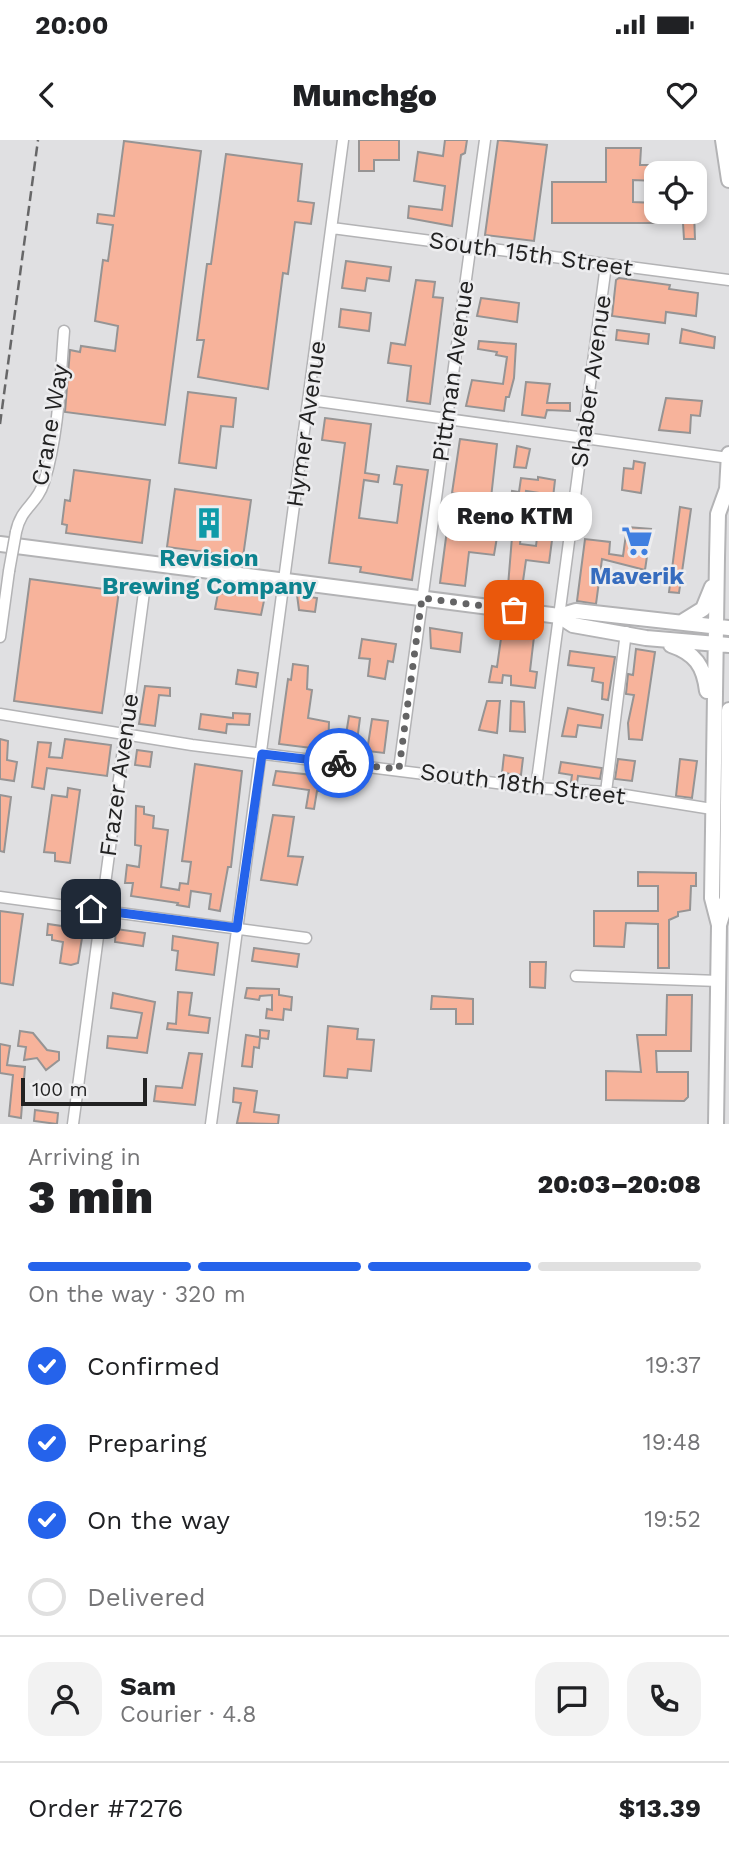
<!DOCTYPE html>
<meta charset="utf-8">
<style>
body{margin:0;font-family:"Work Sans",sans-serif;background:#f2f2f2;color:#202124;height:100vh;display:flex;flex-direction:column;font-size:26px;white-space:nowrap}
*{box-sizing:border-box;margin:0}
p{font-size:23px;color:#757577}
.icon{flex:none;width:38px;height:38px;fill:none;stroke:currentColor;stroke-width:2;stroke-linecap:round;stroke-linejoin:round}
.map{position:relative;height:984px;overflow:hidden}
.side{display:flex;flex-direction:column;background:#fff;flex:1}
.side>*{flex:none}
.tools{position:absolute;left:644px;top:21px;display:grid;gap:14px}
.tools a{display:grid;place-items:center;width:63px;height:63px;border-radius:14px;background:#fff;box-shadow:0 4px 10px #0003;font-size:35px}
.scale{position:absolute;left:21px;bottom:18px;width:126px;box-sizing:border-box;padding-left:7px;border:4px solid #222;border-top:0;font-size:19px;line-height:24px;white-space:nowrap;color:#222;-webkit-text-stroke:5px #ededef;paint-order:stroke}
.pin{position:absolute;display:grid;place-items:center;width:60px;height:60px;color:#fff;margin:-30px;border-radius:14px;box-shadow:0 4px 10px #0006}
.courier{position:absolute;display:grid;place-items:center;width:70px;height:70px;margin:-35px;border:5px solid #2563eb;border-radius:50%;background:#fff;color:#222;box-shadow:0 2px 9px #0007}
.bubble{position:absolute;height:49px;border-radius:21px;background:#fff;box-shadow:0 4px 10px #0003;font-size:23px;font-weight:800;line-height:49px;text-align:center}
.headline em{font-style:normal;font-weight:800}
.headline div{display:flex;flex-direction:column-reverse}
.headline{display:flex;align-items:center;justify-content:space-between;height:119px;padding:0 28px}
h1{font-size:46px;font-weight:800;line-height:52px}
.bar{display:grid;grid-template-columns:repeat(4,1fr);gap:10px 7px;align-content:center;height:84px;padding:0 28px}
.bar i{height:9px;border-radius:5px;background:#e0e0e0}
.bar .current{background:#2563eb}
.bar p{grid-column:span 4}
.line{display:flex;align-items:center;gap:18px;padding:0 28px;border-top:2px solid #e0e0e0}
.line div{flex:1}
.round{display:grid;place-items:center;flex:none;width:74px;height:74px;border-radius:21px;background:#f2f2f2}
ol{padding:0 28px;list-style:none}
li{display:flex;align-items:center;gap:21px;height:77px}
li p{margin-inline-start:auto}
li .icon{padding:7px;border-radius:50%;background:#2563eb;color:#fff;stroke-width:4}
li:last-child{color:#757577}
li i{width:38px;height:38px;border:4px solid #e0e0e0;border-radius:50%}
.status{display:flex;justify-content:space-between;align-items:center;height:49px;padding:0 35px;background:#fff;direction:ltr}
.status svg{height:19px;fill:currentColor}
header{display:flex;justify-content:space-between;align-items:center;height:91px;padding:0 28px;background:#fff;font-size:32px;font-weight:800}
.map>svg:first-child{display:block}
.building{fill:#f7b39b;stroke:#969494;stroke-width:2;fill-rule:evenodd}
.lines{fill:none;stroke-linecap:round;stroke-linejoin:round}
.minor-casing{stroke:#b3b3b5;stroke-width:13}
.secondary-casing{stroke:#b3b3b5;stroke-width:18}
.minor{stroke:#fff;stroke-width:10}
.secondary{stroke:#fff;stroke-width:14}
.rail{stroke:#676768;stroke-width:2.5;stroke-dasharray:10 5;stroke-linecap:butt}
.minor-bridge-casing{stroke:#b3b3b5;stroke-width:13;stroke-linecap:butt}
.minor-bridge{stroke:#fff;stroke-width:10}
.done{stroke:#646465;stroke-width:7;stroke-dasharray:0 12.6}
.route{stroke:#2563eb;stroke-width:9}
.labels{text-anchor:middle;stroke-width:5;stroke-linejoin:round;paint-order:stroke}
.street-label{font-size:24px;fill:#222;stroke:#ededef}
.culture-label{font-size:24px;font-weight:bold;fill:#0d838f;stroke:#ededef}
.shop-label{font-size:24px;font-weight:bold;fill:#366cbe;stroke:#ededef}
</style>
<div class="status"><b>20:00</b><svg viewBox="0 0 49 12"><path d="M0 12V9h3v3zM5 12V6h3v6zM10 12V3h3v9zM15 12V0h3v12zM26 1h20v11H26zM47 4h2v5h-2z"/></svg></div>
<header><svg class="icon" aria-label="back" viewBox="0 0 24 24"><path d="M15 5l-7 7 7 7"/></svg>Munchgo<svg class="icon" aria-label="heart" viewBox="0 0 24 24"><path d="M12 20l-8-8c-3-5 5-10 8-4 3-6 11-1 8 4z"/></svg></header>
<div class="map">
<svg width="729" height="984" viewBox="0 0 729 984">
<rect width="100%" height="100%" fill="#e0e0e2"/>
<!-- building -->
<path class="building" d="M359 0H399V20H374V31H359Z
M445 0H467L465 13 461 15 452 86 408 78 409 66 442 70 445 46 414 41 418 12 443 16Z
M498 0 547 5 534 101 485 95Z
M124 1 201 11 165 285 65 272 70 210 80 212 81 206 115 211 118 186 95 181 103 120 108 121 113 85 97 83 98 74 114 76Z
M606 8H641L640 25H698V33H656V41L633 40V62L656 63V72H694L695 99H684L683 83H552V42H606Z
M226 14 302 24 298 61 314 63 311 84 295 82 288 134 283 133 268 249 198 237 204 200H197L207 124H211Z
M346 121 391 127 389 141 367 138 365 151 342 148Z
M619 138 670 145 669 149 698 153 696 176 666 172 665 183 612 176 616 140Z
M416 140 435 142 433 157 443 158 430 264 407 261 411 226 388 223 391 203 405 205Z
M481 158 519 163 517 182 477 176Z
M341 169 371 173 369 191 339 187Z
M682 189 715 197 714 208 680 203Z
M617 190 649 194 648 204 616 200Z
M479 201 516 204 514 238 509 257H506L504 271 466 266 472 240 503 244 507 217 496 215 497 212 478 209Z
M526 242 550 244 547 263H570V271L547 270 545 278 522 275Z
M188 252 236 258 233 287 221 286 216 328 179 323Z
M666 258 702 261 700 276 691 275 690 293 659 290Z
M325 278 371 284 365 333 379 335 378 342 364 340 359 378 397 383 402 345 394 344 397 326 428 330 412 440 360 432 361 427 329 423 345 303 322 300Z
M460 299 497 304 491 358 452 353Z
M517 306 530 309 526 328 514 327Z
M634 321 645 323 641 353 622 350 624 328 633 329Z
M74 330 150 340 142 403 66 393 67 385 62 384 65 360 70 361Z
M538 337 555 340 550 384 554 385 549 423 526 420 522 448 508 446 513 385 521 384 523 372 537 374 540 353 526 351 524 369 510 367 512 351 519 352 521 338 538 340ZM522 387 538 389 536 406 520 404Z
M175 349 251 360 243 417 167 407Z
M680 367 691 369 679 453 669 452Z
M627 387 651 389 645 430 602 419 596 464 577 461 585 399 610 402 609 414 623 416Z
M447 390 497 397 494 415 469 412 465 446 440 443Z
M30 439 119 451 102 573 14 561Z
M218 453 265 456 261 475 215 469Z
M297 455 317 458 315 472 299 470Z
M503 484 535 488 530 531 537 532 535 548 511 545V536L503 535 502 543 489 542 492 526 497 527Z
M430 488 462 493 460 512 431 508Z
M362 499 396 504 393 522 388 521 385 539 368 536 370 519 359 518Z
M636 509 655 512 642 600 629 599 628 583 634 555 626 554 628 534 633 535Z
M570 511 615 517 608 560 602 559 603 543 592 541 594 528 568 525Z
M293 524 308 526 307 549 312 550 308 578 329 582 328 610 279 604 288 539 291 540Z
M238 530 258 533 256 547 236 544Z
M145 546 170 548V556L159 555 155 586 139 584Z
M487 561H500L497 593 479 590Z
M511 561 524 562 525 592 510 591Z
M568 568 603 575 601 588 578 585 576 597 562 596Z
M233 573 250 574 249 585 227 584 226 593 199 589 201 574 233 578Z
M349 576 360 578 356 609 344 607Z
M372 579 388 581 384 613 367 611Z
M0 599 8 601 7 620 17 622 14 641 0 639Z
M65 599 111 605 107 636 47 628 44 649 32 647 38 602 51 603 49 617 62 618Z
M137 610 152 612 150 627 135 625Z
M504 615 523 618 521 635 502 633Z
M618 619 635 621 632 641 615 639Z
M680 619 697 621 692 658 676 656Z
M561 622 602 628 600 639 578 636 577 643 571 642 572 635 559 633Z
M195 624 242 631 231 727H228L220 771 209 769 211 754 191 751 189 767 177 765 178 763 131 756 133 743H125L127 725 139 727 141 706 135 705 136 666 144 667V674L154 676 153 688 168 690 161 747 179 750 180 743 188 744 191 722 182 721Z
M276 631 312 635 311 641 322 643V651H317L314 669 306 668 309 650 273 645Z
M68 648 80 650 70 723 55 721V713L44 712 52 655 67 657Z
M0 655 11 657 4 712 0 711Z
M273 675 294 677 288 716 303 717 297 745 261 740Z
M638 732 696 733V746H691L690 770 678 772V776L669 780V828H658V784L626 783 624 807 594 806V771H658V746H638Z
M0 771 23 774 13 845 0 843Z
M71 777 85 779 78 823 71 825 60 823 63 802 52 800V795H47L48 784 62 786V781L71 782Z
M116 789 145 793 143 806 115 802Z
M173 796 218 803 214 835 176 830 178 811 172 810Z
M254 808 299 814 297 827 252 821Z
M530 822H546L545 848 530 847Z
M247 848 279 849V855L292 857 291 870 284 869 283 880 266 878 267 869 272 870V855L260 856 259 860 245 858Z
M178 852 192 853 189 875 210 878 208 893 167 889 168 883 176 884Z
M113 853 155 862 147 913 107 908 108 896 137 898 142 873 111 868Z
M667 855H692L691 911H656L657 932H688V957L684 961 606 960V931L641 932 637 895H666Z
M432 856 473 859V884H456V869H431Z
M328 886 358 889 357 899 374 900 371 931 348 929 347 938 324 936Z
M260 890 269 891 268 899 260 898 259 908 254 907 252 927 242 926 246 895 260 897Z
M20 891 33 893 47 910 59 912V920L46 930 37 918 24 920 26 907 18 906Z
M0 904 10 906 7 925 25 927 21 978 9 976 13 935 0 933Z
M189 913 202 914 195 965 154 961 156 946 182 948Z
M234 948 257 951 254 972 279 975 278 984 237 983 241 963 233 962Z
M35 970 58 973 57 984 34 981Z"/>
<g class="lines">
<defs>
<path id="minor" d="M332 88 729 140
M310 260 729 318
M16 392C21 367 37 365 44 342 59 294 60 240 64 191
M0 497 9 431
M0 574 192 605 536 648 606 652 712 669
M399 629 485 0
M536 648 606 125
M606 652 626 492
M0 757 306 798
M576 836 719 841
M73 984 144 452
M211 984 343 0"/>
<path id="secondary" d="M723 0 729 40
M0 404 559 476 573 485 646 498 729 505
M559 476 576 471 729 488
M682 482 703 469 712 447
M671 505C695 513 704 526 707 551
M719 785 727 759 729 570
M716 984 719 785 712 758 717 418 718 374 727 349 729 314"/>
</defs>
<!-- minor casing -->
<use href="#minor" class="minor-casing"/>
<!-- secondary casing -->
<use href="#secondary" class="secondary-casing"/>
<!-- minor -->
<use href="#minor" class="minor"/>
<!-- secondary -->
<use href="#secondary" class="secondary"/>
<!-- rail -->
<path class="rail" d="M0 284 38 0"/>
<defs>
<path id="minor-bridge" d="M9 431 16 392"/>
</defs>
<!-- minor-bridge casing -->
<use href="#minor-bridge" class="minor-bridge-casing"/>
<!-- minor-bridge -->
<use href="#minor-bridge" class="minor-bridge"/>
</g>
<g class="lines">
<!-- done -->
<path class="done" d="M339 623 399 629 422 458 514 470"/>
<!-- route -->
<path class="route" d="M91 769 237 788 262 614 339 623"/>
</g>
<!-- icons -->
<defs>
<symbol id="building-bare" viewBox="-9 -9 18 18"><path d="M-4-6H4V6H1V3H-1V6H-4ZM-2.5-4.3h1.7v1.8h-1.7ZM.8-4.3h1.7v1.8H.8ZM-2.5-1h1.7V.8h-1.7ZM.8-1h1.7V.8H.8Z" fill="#0f9aa8" stroke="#ededef" stroke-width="2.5" paint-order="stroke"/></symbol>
<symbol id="supermarket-bare" viewBox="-9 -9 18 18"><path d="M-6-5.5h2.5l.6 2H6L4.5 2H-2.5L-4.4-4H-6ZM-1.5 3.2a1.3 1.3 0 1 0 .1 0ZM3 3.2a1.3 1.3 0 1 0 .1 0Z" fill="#3f7fe0" stroke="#ededef" stroke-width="2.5" paint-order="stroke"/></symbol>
</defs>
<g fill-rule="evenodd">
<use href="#building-bare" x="187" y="361" width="44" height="44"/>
<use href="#supermarket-bare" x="615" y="379" width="44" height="44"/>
</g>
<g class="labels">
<!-- street labels -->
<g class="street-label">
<text transform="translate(531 114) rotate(8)" y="8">South 15th Street</text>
<text transform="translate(453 231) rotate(-82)" y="8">Pittman Avenue</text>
<text transform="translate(591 241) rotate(-82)" y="8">Shaber Avenue</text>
<text transform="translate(306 284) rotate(-82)" y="8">Hymer Avenue</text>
<text transform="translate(50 285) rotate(-80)" y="8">Crane Way</text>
<text transform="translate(119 635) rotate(-82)" y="8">Frazer Avenue</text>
<text transform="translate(523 644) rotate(7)" y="8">South 18th Street</text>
</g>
<!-- culture labels -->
<g class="culture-label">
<text x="209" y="426">Revision<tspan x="209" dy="28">Brewing Company</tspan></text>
</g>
<!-- shop labels -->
<g class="shop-label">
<text x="637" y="444">Maverik</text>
</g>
</g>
</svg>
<div class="tools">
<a><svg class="icon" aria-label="locate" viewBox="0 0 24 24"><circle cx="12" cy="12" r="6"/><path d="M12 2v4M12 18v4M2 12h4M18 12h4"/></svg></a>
</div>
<div class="scale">100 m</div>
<div class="pin" style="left:514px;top:470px;background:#ea580c"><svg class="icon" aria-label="bag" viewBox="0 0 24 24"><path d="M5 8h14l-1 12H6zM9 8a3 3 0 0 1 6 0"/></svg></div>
<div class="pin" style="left:91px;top:769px;background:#1f2937"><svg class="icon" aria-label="home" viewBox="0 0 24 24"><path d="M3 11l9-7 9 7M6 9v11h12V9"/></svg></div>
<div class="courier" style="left:339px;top:623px"><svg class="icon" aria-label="bike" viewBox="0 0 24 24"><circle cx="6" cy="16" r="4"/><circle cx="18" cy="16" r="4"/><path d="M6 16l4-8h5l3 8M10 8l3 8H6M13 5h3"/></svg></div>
<div class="bubble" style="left:438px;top:352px;width:154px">Reno KTM</div>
</div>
<section class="side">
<div class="headline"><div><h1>3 min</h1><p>Arriving in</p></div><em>20:03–20:08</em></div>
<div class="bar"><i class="current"></i><i class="current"></i><i class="current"></i><i></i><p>On the way · 320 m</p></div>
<ol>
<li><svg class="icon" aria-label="check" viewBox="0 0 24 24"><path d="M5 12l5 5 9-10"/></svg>Confirmed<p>19:37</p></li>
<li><svg class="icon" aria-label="check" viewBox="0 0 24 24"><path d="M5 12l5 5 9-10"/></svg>Preparing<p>19:48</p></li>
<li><svg class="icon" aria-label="check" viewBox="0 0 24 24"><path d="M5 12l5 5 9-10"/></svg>On the way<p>19:52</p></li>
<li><i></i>Delivered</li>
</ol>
<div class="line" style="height:126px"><a class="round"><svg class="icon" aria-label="person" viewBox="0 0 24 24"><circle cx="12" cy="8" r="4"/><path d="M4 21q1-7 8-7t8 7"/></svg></a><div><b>Sam</b><p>Courier · 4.8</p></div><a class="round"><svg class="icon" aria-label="chat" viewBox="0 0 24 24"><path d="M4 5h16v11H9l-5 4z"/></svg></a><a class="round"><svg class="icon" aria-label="phone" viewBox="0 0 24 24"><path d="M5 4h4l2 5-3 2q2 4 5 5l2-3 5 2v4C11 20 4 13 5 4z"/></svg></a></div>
<div class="line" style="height:91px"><div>Order #7276</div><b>$13.39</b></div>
</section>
